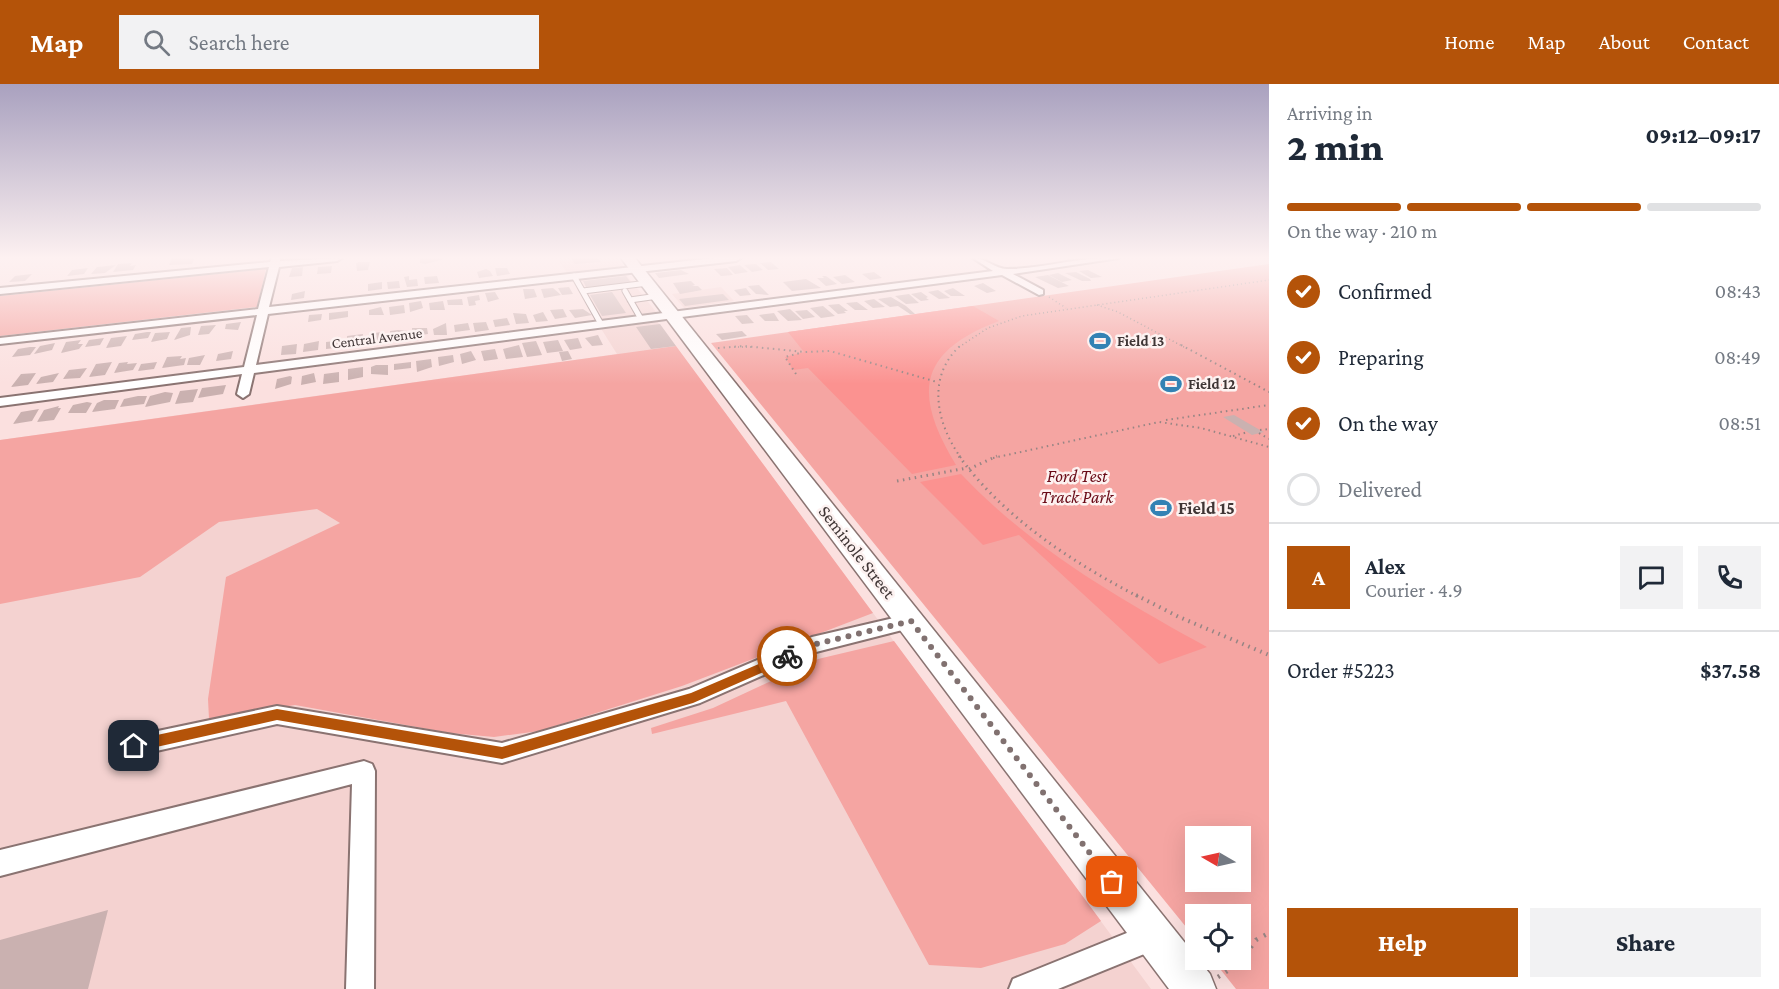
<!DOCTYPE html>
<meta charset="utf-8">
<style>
body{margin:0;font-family:"Crimson Pro",serif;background:#f2f2f3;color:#1f2937;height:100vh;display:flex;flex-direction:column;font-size:22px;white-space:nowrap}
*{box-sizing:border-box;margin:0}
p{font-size:20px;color:#747a83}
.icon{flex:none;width:33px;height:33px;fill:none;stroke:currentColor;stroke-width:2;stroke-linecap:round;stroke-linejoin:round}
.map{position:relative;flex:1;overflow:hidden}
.sheet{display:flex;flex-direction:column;background:#fff;width:510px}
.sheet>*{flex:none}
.needle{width:39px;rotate:279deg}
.tools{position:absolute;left:1185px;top:742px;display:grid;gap:12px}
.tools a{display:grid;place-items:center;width:66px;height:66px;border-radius:0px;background:#fff;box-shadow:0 6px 24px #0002;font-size:30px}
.pin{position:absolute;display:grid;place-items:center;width:51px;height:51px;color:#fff;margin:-26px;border-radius:12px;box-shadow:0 3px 9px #0006}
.courier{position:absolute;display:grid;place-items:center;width:60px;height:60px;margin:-30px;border:4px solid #b45309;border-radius:50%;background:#fff;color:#222;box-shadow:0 2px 8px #0007}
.head em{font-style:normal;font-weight:800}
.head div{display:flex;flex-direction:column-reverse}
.head{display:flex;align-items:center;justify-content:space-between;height:102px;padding:0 18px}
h1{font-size:39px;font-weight:800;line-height:45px}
.bar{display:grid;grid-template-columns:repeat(4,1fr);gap:9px 6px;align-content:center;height:72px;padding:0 18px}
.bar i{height:8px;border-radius:4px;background:#e0e1e3}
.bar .selected{background:#b45309}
.bar p{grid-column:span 4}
.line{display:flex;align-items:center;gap:15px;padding:0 18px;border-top:2px solid #e0e1e3}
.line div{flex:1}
.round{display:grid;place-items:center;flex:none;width:63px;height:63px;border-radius:0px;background:#f2f2f3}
ol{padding:0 18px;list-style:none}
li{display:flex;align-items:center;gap:18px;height:66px}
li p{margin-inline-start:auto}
li .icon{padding:6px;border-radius:50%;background:#b45309;color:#fff;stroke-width:4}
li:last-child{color:#747a83}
li i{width:33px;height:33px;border:3px solid #e0e1e3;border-radius:50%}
.cta{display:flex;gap:12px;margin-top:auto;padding:12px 18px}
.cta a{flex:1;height:69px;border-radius:0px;background:#b45309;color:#fff;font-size:24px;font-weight:800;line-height:69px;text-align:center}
.cta a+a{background:#f2f2f3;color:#1f2937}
header{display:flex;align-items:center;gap:36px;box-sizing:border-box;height:84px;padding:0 30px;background:#b45309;color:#fff}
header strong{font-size:28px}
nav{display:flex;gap:33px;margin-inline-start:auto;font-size:21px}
.search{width:420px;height:54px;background:#f2f2f3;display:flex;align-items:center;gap:15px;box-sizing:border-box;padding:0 21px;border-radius:0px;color:#747a83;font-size:22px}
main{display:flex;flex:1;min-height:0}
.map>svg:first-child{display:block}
.built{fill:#f4d2d0}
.green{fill:#f5a5a2;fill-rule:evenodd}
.forest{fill:#fb9290}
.building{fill:#cab1b0}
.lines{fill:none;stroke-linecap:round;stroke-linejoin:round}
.lane-casing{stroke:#8a7371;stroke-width:7}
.street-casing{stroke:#8a7371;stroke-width:4}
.secondary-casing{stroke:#8a7371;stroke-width:3}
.path-far4{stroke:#978584;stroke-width:1.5;stroke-dasharray:1 3;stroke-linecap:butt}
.path-far3{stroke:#978584;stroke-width:2;stroke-dasharray:1.5 4;stroke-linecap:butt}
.path-far2{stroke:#978584;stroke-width:3;stroke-dasharray:1.5 4.5;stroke-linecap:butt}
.path-far1{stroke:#978584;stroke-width:4;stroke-dasharray:1.5 5;stroke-linecap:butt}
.path{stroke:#978584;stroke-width:4.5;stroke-dasharray:2 7;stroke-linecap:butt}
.lane{stroke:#fff;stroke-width:5}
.street{fill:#fff;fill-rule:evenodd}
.secondary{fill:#fff;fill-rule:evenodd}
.route{fill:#b45309}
.done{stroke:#817170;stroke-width:6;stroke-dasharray:0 10.8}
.labels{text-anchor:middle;stroke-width:5;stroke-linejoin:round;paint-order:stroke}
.far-street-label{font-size:15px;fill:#3f3535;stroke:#fdf2f1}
.far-poi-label{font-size:15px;font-weight:bold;fill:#3f3535;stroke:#fdf2f1;text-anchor:start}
.park-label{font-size:18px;font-style:italic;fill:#690a17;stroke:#fdf2f1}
.poi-label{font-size:18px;font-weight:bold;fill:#3f3535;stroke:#fdf2f1;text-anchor:start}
.street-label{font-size:18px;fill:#3f3535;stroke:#fdf2f1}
</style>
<header>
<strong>Map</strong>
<div class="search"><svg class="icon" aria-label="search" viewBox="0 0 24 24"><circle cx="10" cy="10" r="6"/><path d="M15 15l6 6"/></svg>Search here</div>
<nav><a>Home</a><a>Map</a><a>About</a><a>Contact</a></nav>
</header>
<main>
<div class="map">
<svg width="1269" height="905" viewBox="0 0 1269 905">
<rect width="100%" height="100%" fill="#fbe0df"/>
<!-- built -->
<path class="built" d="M557 174H617L624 183 567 189Z
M625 189 656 228 597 236 571 195Z
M721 203 734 217 684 224 672 210Z
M657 237 1151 905H0V356L617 270 600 243Z"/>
<!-- green -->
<path class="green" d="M1269 180V905H1236L1213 876H1240V831H1196L1195 854 711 259ZM1196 753H1240V798H1196Z
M266 185 257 223 0 252V212Z
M676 262 873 529 682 602 539 647 494 653 450 649 295 621 209 635 208 615 226 493 340 439 317 425 219 438 140 493 0 520V356Z
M894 557 1101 837 1065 860 981 884 929 881 786 617 652 650 651 644 713 624 818 575Z"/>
<!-- forest -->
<path class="forest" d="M973 222 999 237C917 268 913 310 956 381L912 390 808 284 793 286 785 273 804 268 788 248Z
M961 390C1031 464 1118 514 1207 563L1159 580 1019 451 983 461 920 398Z"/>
<!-- building -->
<path class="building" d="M172 174H195L192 180 169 181Z
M420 174H442V176L425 180 420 179Z
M571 174H598L601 178 575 180Z
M359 178H370L368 186 357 187 356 179Z
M771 178 779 185 768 186 760 179Z
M132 179 130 182 136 181 133 186 113 188 118 180Z
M753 180H756L763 186 752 188 744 181Z
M116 181 105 189 91 190 97 183Z
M740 181 748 188 735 190 728 183Z
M332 182 331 189 317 190 318 183Z
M303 183 302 192 289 193 292 184Z
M88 184 84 190 67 192 72 186Z
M495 184H507L510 190 497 192Z
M727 184 733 191 721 192 714 185Z
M486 185 490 187 493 192 479 194 477 188Z
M681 186 689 190 659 194 655 189Z
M1088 186 1102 193 1091 194 1079 187Z
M874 188 882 194 870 196 862 190Z
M1076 188 1090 195 1091 197H1082L1065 189Z
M1058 189 1072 196 1062 198 1049 191Z
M32 190 25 197 9 198 15 192Z
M845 191 855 198 842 200 833 193Z
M1048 191 1069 202 1058 204 1035 193Z
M409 192V196L417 195 418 202 407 203 404 193Z
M437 192 439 199 425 200 424 193Z
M626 192 632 200 586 203 583 197Z
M822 192H826L837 200 826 202 817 194H824Z
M806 195 821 204 792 207 783 198Z
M399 197 400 204 388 205 387 198Z
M691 197 695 201 692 202H698L702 206 680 210 673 199Z
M382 198V205L368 207V200Z
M983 199 996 207 987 209 974 202Z
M759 201 769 211 756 210 748 202Z
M569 203 573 210 562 211 558 204Z
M553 204 561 211 544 214 541 205Z
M746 204 751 211 740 212 734 206Z
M953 204 965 212H951L944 207Z
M523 205H534L537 213 525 215Z
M938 206 950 214 939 215 928 208Z
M305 207 304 214 291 216 292 210Z
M612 208 626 229 602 232 590 211Z
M921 208 928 213 926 214 929 216 921 217 911 210Z
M485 209 495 208 499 215 488 218Z
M723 210 729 216 685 222 679 215Z
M909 210 919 219 906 220 895 212Z
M479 211 480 216 475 217 476 221 469 222 467 213Z
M891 213 906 222 915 230H910L898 222 890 223 878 215Z
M462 215 463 221H448L447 216Z
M874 215 885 223 873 224 864 217Z
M421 217 423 224 410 228 409 219Z
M443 217 445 226H430L429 219Z
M857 218 868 226H855L846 219Z
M839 220 848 227H844L846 229 838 230 828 221Z
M404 221 405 229 390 231 389 223Z
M823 222 835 232 821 234 810 224Z
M381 223 384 231H369V226Z
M563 225 567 233 555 235 550 226Z
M583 225 592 231 575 234 569 226Z
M790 225 802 236 788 237 777 227Z
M807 226 815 233 803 235 795 227Z
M348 227V233L329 236V229Z
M543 228 548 237 536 238 533 231Z
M513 229 526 230 529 239 516 240Z
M774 229 779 237H765L759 231Z
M322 230 321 236 308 238 309 231Z
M747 231 754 239 742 240 735 232Z
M507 234 510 241 495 243 493 236Z
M241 238 238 246 225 245 226 240Z
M486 238 489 246 475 248 473 239Z
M446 239 447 251H434L433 245Z
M468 239 470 246 455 248 454 241Z
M660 240 676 262 651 265 636 243Z
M216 241 209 250 198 251 201 242Z
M191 243 190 251 174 256 181 244Z
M412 244H427L428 250 413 252Z
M398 246 407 247V253L391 255 390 247Z
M742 247 747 252 722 256 716 250Z
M147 248H151L148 254 132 256 135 250Z
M170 248 167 255 151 258 155 249Z
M381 248V251L386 250V256L370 260 369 250Z
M363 250 361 262H348L347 252Z
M598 251 603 261 592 262 585 254Z
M127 252 121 262 106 264 111 254Z
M104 254 100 261 85 263 89 256Z
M578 254 582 264 570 266 564 256Z
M81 256 78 260H83L79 265 61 269 66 258Z
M344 256V263L326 265V258Z
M558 256 563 267 547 269 543 258Z
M319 257 318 266 303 268 304 260Z
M536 257 542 271 527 273 522 259Z
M55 259 52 266 34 270 40 262Z
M297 260 296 270 281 271 282 262Z
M519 261 523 273 506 275 503 265Z
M30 263H36L30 271 12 273 18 265Z
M495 265 498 275 484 277 481 267Z
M233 267 231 275 216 277 218 270Z
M471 267 476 276 462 280 460 270Z
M568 267 572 275 562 277 559 268Z
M205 271 200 281H187L189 274Z
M453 271 454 278 439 282 438 273Z
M182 272 180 275 186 274 184 281 162 284 167 273Z
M431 275 432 283 417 288 416 277Z
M112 278 105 291 89 293 96 280Z
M128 278 127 280 137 279 133 286 114 289 119 279Z
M157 278 154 285 138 287 141 280Z
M411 278V284L394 286V280Z
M376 281H388V291L371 290V283Z
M363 283V293L348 296V285Z
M87 284 80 294 63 295 69 286Z
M339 288V298L323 300 324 290Z
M36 289 28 301 11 303 21 290Z
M59 289 53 298 36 300 41 293Z
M314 289 316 298 301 301 302 292Z
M290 292 292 293 291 300 275 305 277 295Z
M226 301 223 310 198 314 202 304Z
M198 305 193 318 175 320 180 307Z
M165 308 173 309 170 318 145 323 150 312Z
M138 312H147L144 320 120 323 124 315Z
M104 316H119L115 325 92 328 97 319Z
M87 318 92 319 86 329H68L73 321Z
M59 322 58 324H61L54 336 37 338 44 326Z
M39 325 32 337 13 340 21 328Z
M1234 331 1260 346 1264 348 1252 351 1223 333Z
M108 826 88 905H0V856Z"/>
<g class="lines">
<defs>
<path id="lane" d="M574 192 601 240
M583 207 648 199
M625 207 641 235
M630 216 658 212"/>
<path id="street" d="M272 174H280V177L342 174 337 177 279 183 269 223 714 174H741L736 177 268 230 256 281 993 187 973 174C986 174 995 185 1007 185 1044 185 1081 172 1119 174L1013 190 1043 206V210L1039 211 1002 191 254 289 249 310 243 314 237 310 242 290 0 322V314L244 283 257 231 0 260V254L258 225 269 183 0 210V204L270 178Z
M911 530 918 532 920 537 918 542 816 568 700 619 502 679 277 640 134 672 126 669 123 662 126 655 134 652 277 622 502 659 689 605 812 553Z
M364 677 372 680 375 687 374 905H346L352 700 0 792V766Z
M1154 838 1164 842 1168 852 1164 862 1058 905H1009L1013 895Z"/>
<path id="secondary" d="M621 174H635L1210 890 1216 905H1169Z"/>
</defs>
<!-- lane casing -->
<use href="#lane" class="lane-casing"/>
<!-- street casing -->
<use href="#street" class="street-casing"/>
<!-- secondary casing -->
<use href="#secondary" class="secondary-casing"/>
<!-- path-far4 -->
<path class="path-far4" d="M1049 213 1066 224
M1097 221 1118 228 1184 263
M734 263H752
M959 263 988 244 1022 232 1269 196"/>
<!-- path-far3 -->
<path class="path-far3" d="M1181 261 1269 308
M718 264 744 262 805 268 830 267 937 298
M796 290 785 273 800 269
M1166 336 1269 321
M1260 346 1269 345
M1259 349 1269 355
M1233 352 1248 348
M961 374C936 339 926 292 961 261
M993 374 1159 338 1201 344 1269 363"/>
<!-- path-far2 -->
<path class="path-far2" d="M959 372C1004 434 1072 478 1139 513
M969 385 997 372
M897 397 967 384"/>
<!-- path-far1 -->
<path class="path-far1" d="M1136 511 1179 533 1269 571"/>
<!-- path -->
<path class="path" d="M1218 893 1240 879 1256 856 1269 849"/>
<!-- lane -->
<use href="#lane" class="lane"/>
<!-- street -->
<use href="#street" class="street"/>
<!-- secondary -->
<use href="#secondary" class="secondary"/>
</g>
<!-- sky -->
<linearGradient id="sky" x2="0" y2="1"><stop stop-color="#a9a1bf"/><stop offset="0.58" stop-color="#fdf1f1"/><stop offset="1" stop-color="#fdf1f1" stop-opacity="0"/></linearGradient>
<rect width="1269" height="300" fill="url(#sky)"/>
<!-- route -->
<path class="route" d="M787 568 791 569V576L693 619 502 675 277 636 134 668 128 662 134 656 277 625 502 663 691 609Z"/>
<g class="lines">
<!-- done -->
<path class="done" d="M787 572 812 561 911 537 1112 798"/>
</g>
<!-- icons -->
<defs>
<symbol id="stadium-bare" viewBox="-9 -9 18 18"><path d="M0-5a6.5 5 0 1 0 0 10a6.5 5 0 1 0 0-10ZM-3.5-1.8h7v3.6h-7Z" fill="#3382b4" stroke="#fdf2f1" stroke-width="2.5" paint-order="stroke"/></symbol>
</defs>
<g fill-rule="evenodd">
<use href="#stadium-bare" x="1085" y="242" width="30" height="30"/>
<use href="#stadium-bare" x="1156" y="285" width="30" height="30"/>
<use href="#stadium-bare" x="1146" y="409" width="30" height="30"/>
</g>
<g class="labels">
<!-- far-street labels -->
<g class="far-street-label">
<text transform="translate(377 254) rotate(-7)" y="5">Central Avenue</text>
</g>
<!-- far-poi labels -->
<g class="far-poi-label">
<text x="1117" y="262">Field 13</text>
<text x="1188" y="305">Field 12</text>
</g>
<!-- park labels -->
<g class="park-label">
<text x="1077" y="398">Ford Test<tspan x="1077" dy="21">Track Park</tspan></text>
</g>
<!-- poi labels -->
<g class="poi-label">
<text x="1178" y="430">Field 15</text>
</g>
<!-- street labels -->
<g class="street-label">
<text transform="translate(857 468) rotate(52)" y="6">Seminole Street</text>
</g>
</g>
</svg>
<div class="tools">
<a><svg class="needle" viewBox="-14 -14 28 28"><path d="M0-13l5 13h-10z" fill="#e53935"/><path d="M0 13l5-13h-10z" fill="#747a83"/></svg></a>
<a><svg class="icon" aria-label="locate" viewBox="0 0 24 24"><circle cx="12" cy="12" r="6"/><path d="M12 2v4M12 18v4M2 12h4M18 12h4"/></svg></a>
</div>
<div class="pin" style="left:1112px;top:798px;background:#ea580c"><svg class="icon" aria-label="bag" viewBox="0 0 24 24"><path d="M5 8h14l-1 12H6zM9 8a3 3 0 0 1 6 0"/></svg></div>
<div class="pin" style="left:134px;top:662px;background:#1f2937"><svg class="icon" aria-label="home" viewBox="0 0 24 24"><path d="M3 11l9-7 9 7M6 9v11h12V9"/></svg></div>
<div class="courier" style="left:787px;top:572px"><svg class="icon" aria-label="bike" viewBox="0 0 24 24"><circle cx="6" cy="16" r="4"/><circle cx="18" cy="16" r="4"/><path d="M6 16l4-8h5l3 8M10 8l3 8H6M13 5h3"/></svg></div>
</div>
<section class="sheet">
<div class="head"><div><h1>2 min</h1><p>Arriving in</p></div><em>09:12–09:17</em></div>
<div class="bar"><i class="selected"></i><i class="selected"></i><i class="selected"></i><i></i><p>On the way · 210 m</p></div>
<ol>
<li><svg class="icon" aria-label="check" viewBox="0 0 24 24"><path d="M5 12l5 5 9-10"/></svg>Confirmed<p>08:43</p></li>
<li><svg class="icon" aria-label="check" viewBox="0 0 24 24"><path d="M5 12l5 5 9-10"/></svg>Preparing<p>08:49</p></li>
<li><svg class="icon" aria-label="check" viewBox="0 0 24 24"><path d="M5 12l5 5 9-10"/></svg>On the way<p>08:51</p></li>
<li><i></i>Delivered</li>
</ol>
<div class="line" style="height:108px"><b class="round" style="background:#b45309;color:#fff">A</b><div><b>Alex</b><p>Courier · 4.9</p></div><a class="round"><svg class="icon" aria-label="chat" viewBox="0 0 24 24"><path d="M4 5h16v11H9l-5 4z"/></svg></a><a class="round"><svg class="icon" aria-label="phone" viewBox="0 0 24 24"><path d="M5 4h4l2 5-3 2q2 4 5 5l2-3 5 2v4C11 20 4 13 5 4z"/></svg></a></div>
<div class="line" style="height:78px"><div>Order #5223</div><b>$37.58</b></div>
<div class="cta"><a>Help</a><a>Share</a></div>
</section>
</main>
